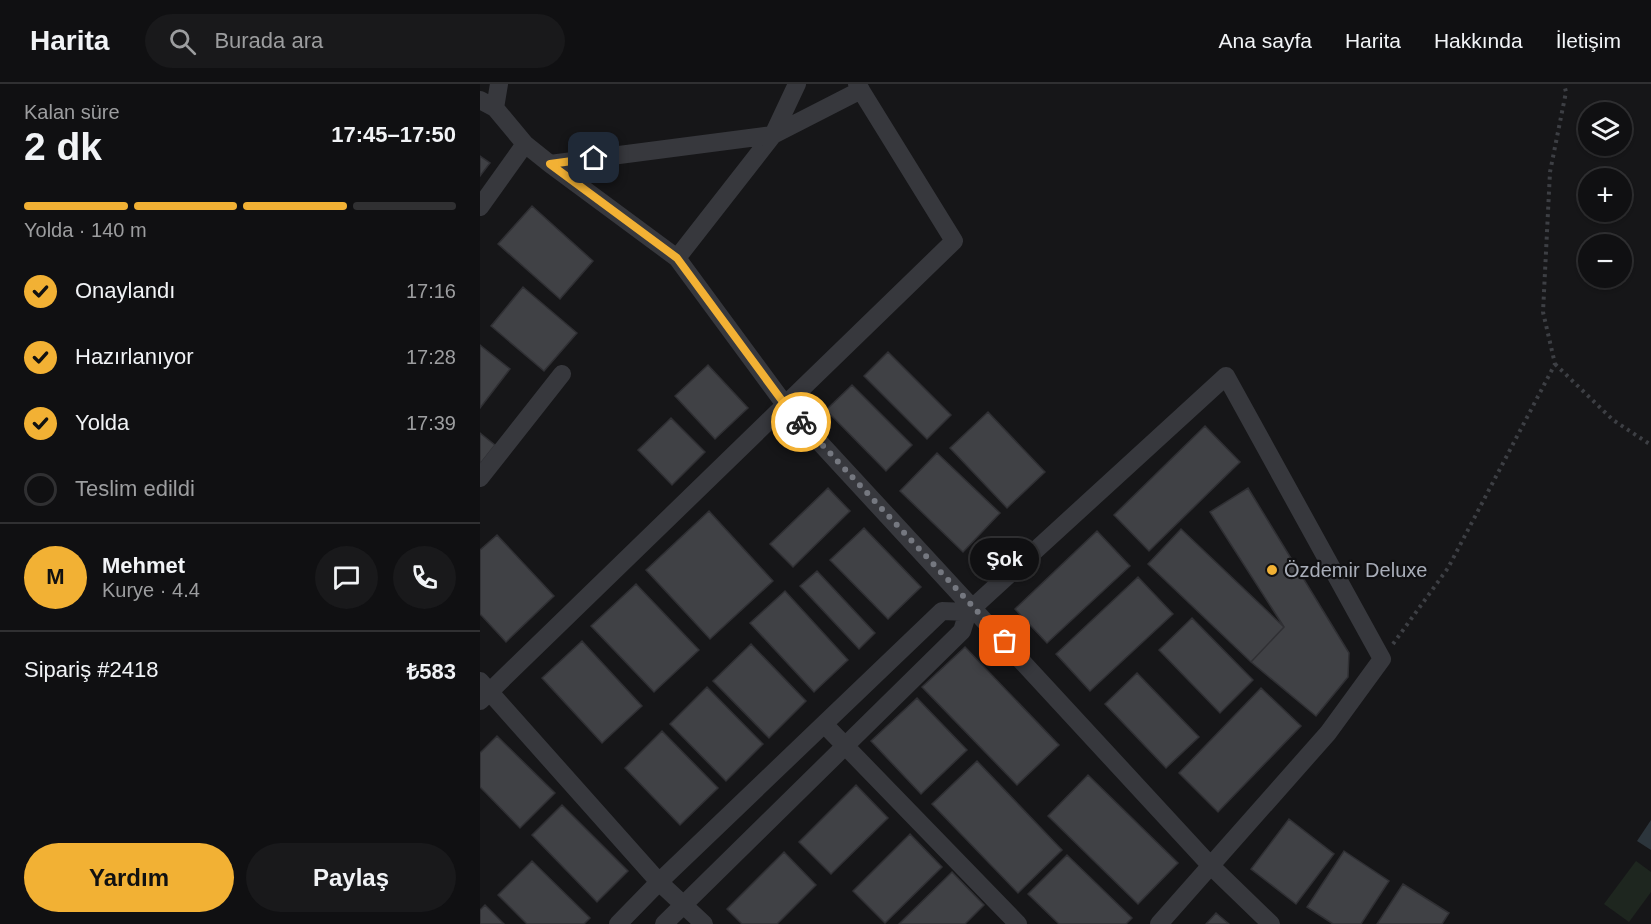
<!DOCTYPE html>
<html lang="tr">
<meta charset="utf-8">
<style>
body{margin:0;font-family:Arial,sans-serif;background:#19191b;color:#f1f3f6;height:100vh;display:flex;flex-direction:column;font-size:22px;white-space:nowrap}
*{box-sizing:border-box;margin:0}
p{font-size:20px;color:#9c9d9f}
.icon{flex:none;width:33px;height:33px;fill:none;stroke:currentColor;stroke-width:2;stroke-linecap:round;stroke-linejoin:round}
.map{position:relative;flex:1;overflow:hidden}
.drawer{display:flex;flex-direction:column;background:#101012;width:480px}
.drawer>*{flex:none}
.tools{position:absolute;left:1098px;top:18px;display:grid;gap:12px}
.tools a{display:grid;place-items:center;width:54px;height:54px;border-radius:50%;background:#101012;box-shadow:0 2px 4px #0004,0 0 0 2px #303032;font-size:30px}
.pin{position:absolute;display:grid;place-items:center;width:51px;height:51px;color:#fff;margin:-26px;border-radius:12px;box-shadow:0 3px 9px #0006}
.courier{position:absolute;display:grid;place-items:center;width:60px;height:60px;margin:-30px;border:4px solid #f2b134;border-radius:50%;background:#fff;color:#222;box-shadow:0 2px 8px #0007}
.bubble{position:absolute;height:42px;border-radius:21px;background:#101012;box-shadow:0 2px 4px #0004,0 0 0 2px #303032;font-size:20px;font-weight:700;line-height:42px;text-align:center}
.overview em{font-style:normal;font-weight:700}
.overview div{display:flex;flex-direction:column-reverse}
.overview{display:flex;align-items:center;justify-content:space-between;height:102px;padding:0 24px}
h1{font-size:39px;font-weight:700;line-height:45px}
.bar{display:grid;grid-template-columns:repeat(4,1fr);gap:9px 6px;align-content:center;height:72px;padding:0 24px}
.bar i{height:8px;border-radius:4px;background:#303032}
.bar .selected{background:#f2b134}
.bar p{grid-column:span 4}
.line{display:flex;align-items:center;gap:15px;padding:0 24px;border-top:2px solid #303032}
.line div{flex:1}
.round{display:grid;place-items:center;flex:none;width:63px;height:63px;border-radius:32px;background:#19191b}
ol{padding:0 24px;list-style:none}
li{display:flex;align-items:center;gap:18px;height:66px}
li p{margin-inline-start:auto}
li .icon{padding:6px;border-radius:50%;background:#f2b134;color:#111;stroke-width:4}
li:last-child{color:#9c9d9f}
li i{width:33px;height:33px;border:3px solid #303032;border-radius:50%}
.button{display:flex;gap:12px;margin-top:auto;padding:12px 24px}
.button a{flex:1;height:69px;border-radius:36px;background:#f2b134;color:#111;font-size:24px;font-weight:700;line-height:69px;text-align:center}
.button a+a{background:#19191b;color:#f1f3f6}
header{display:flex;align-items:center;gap:36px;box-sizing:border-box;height:84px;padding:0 30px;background:#101012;border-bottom:2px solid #303032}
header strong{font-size:28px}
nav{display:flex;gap:33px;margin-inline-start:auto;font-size:21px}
.search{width:420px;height:54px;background:#19191b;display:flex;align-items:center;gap:15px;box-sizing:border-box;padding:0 21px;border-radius:33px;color:#9c9d9f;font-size:22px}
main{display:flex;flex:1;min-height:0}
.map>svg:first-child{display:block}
.green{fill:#1e261f}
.water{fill:#2c353c}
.building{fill:#404145;stroke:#303034;stroke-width:1.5}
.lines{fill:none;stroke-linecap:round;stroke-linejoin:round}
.path{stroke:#3d3f44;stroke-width:4;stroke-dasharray:3 4.5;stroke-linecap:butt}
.minor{stroke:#37383d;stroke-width:18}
.done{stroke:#757880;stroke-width:6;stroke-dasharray:0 10.8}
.route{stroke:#f2b134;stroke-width:8}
.poi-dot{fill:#f2b134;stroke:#111113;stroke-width:2}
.labels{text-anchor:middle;stroke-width:4.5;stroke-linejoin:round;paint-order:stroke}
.poi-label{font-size:20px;fill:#a8adb8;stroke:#111113;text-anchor:start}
</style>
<header>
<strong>Harita</strong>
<div class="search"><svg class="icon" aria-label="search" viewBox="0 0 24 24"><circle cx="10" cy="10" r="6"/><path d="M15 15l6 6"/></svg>Burada ara</div>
<nav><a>Ana sayfa</a><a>Harita</a><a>Hakkında</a><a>İletişim</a></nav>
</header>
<main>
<section class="drawer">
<div class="overview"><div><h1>2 dk</h1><p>Kalan süre</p></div><em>17:45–17:50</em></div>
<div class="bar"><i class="selected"></i><i class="selected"></i><i class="selected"></i><i></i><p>Yolda · 140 m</p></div>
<ol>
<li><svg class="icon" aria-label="check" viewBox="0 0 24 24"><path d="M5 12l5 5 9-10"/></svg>Onaylandı<p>17:16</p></li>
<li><svg class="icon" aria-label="check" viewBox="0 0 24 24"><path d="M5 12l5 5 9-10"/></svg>Hazırlanıyor<p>17:28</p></li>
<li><svg class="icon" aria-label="check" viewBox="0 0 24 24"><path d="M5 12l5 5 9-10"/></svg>Yolda<p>17:39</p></li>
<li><i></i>Teslim edildi</li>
</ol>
<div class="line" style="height:108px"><b class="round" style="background:#f2b134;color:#111">M</b><div><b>Mehmet</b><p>Kurye · 4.4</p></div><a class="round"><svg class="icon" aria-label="chat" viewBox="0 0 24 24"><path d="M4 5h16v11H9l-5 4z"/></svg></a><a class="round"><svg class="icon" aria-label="phone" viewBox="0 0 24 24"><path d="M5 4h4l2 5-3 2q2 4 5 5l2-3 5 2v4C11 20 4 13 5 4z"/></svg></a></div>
<div class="line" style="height:78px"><div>Sipariş #2418</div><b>₺583</b></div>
<div class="button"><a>Yardım</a><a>Paylaş</a></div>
</section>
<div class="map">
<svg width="1171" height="840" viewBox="0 0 1171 840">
<rect width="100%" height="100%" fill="#161618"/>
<!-- green -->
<path class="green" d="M1156 777 1171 788V808L1149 838 1124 820Z"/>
<!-- water -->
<path class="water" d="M1171 736V766L1157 757Z"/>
<!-- building -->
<path class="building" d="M0 72 10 79 0 92Z
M52 122 113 177 80 215 18 160Z
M43 203 97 249 64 287 11 242Z
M0 261 30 285 0 324Z
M408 268 471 331 447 355 384 292Z
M228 281 268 324 235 355 195 312Z
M372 301 432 361 406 387 346 326Z
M508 328 565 388 527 424 470 364Z
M191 334 225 368 192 401 158 366Z
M725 342 760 378 669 467 634 431Z
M0 349 15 361 0 380Z
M457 369 520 429 483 468 420 407Z
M348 404 370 427 313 483 290 460Z
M768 404 869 569 868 593 836 632 771 578 804 543 730 428Z
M229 427 293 497 230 555 166 486Z
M384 444 441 503 408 535 350 476Z
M701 445 804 543 771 578 668 480Z
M617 447 650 482 567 559 535 525Z
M17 451 74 512 26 558 0 530V466Z
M337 487 395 549 379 565 320 502Z
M658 493 693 530 610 607 576 570Z
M156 500 219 566 174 608 111 542Z
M305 507 368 576 334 608 270 539Z
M712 534 773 596 740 629 679 566Z
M102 557 162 622 122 659 62 594Z
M271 560 326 617 289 654 233 597Z
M485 563 579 661 537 701 442 603Z
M657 589 719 653 686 684 625 620Z
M227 603 283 660 246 697 190 640Z
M781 604 821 642 738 728 699 689Z
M437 614 487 666 441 710 391 657Z
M182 647 238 704 200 741 145 684Z
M17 652 75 709 40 744 0 703V669Z
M497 677 582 766 538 809 452 720Z
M608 691 698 779 658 820 568 732Z
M376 701 408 734 351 790 319 758Z
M82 721 148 787 117 818 52 751Z
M809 735 854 770 816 820 771 785Z
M430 750 462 783 405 839 373 807Z
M864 767 909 797 881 840H853L827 823Z
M304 768 336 801 297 840H262L247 825Z
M587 771 652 834 646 840H579L548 810Z
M52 777 110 834 104 840H47L18 811Z
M472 788 504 821 485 840H419Z
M923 800 969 829 962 840H897Z
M5 821 24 840H0V826Z
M736 829 749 840H726Z"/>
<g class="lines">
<!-- path -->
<path class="path" d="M1075 280 1133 336 1171 361
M913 560 968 484 1075 280 1063 228 1070 88 1086 8 1084 0"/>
<!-- minor -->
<path class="minor" d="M0 16 15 24 45 60 70 80 293 51 381 6
M15 24 19 0
M70 80 197 174 306 322 730 781 791 840
M0 123 45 60
M197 174 293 51 317 0
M0 394 82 290
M0 597 179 798 224 840
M0 617 474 157 377 0
M344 640 538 840
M138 840 179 798 462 527 488 528
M184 840 482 547 488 528 746 292 902 575 848 649 679 840"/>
</g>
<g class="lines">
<!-- done -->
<path class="done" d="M321 338 525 557"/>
<!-- route -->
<path class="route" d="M114 74 70 80 197 174 306 322 321 338"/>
</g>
<!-- markers -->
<circle class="poi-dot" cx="792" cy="486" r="6"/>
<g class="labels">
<!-- poi labels -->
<g class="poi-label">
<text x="804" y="493">Özdemir Deluxe</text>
</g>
</g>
</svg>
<div class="tools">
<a><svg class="icon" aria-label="layers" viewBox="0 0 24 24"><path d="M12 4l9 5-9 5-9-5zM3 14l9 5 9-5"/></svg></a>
<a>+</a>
<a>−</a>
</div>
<div class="pin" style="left:525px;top:557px;background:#ea580c"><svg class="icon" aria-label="bag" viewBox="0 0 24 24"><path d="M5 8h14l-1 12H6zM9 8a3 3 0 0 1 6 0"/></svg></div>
<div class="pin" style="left:114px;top:74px;background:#1f2937"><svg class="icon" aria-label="home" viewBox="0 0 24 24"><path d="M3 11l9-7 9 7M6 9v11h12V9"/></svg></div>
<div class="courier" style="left:321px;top:338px"><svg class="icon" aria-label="bike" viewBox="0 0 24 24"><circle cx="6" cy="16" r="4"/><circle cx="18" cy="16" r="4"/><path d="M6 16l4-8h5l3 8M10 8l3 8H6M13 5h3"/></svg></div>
<div class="bubble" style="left:490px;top:454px;width:69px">Şok</div>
</div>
</main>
